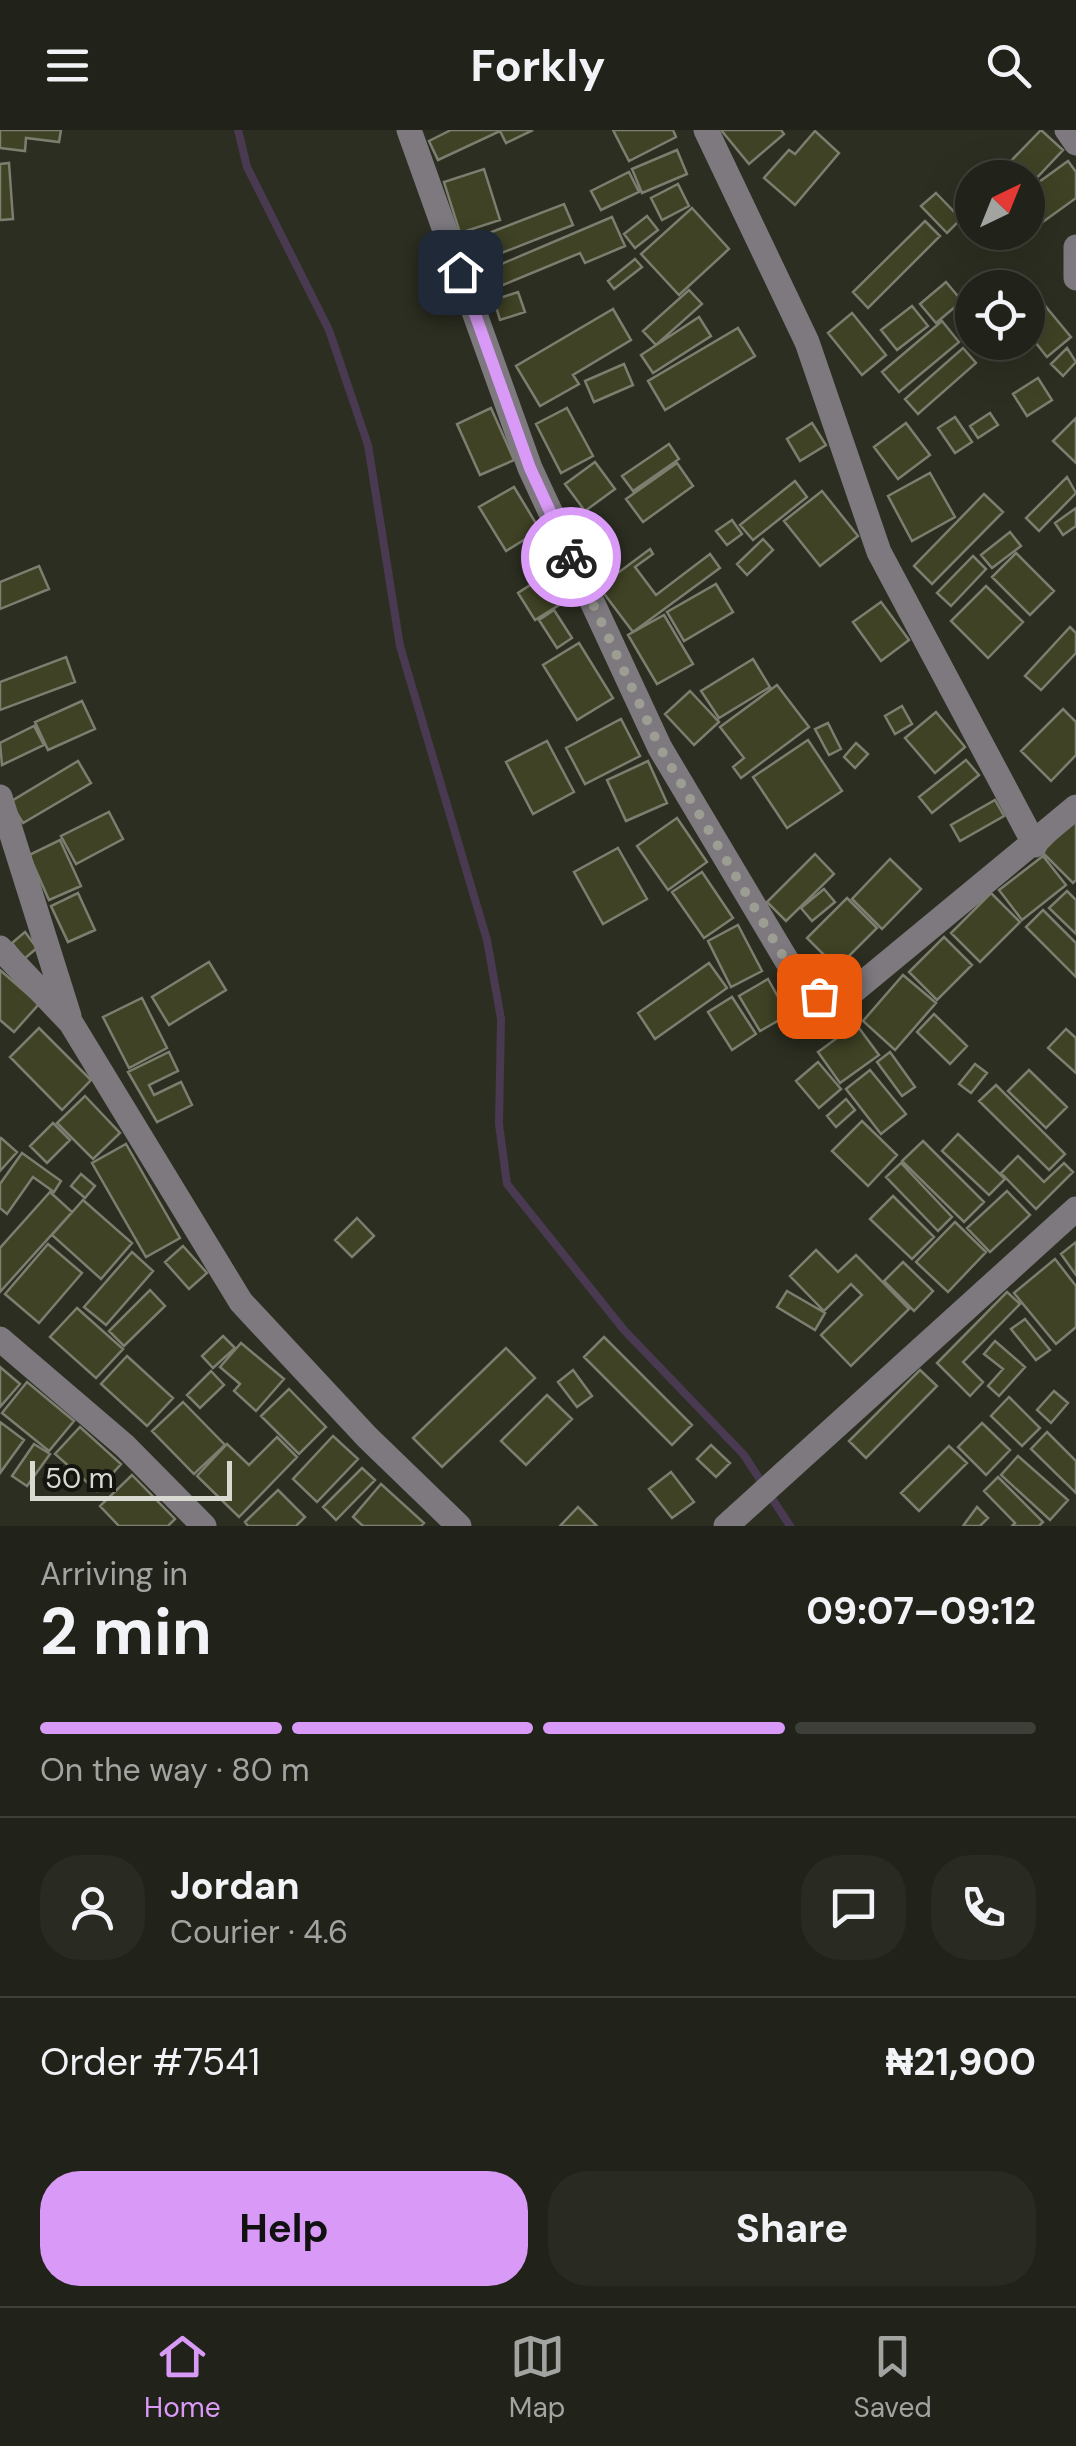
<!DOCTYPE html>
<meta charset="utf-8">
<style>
body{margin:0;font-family:"DM Sans",sans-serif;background:#292a22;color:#f1f3f6;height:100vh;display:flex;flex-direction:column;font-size:38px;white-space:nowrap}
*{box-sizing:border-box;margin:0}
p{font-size:32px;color:#a2a4a2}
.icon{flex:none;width:55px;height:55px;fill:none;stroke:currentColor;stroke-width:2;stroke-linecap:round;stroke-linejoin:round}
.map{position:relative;height:1396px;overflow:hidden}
.sheet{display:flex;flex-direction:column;background:#212219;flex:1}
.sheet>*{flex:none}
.needle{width:65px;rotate:43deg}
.tools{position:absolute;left:955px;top:30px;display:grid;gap:20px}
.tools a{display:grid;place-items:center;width:90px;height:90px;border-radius:50%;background:#212219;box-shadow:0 10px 40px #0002,0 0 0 2px #3e3f38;font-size:50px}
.scale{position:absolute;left:30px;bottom:25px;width:202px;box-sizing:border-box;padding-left:10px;border:5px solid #d8d9d1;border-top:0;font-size:28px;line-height:35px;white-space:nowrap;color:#d8d9d1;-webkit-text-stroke:8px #151510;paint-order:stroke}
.pin{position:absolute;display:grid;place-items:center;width:85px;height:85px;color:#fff;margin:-42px;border-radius:20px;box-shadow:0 5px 15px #0006}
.courier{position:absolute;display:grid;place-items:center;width:100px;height:100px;margin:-50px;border:8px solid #d99af7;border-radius:50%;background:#fff;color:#222;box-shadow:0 2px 12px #0007}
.headline em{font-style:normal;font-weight:700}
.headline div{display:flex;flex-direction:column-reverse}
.headline{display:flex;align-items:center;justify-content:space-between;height:170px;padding:0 40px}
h1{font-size:65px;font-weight:700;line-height:75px}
.bar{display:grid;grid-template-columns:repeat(4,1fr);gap:15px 10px;align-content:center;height:120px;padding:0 40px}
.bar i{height:12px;border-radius:8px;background:#3e3f38}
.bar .on{background:#d99af7}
.bar p{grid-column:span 4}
.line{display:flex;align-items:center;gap:25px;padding:0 40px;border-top:2px solid #3e3f38}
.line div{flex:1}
.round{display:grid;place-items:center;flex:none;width:105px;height:105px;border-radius:40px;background:#292a22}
.button{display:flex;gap:20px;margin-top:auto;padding:20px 40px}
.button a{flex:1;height:115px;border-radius:40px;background:#d99af7;color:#111;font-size:40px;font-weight:700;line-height:115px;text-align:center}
.button a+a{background:#292a22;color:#f1f3f6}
header{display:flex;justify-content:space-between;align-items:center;height:130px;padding:0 40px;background:#212219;font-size:45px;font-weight:700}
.dock{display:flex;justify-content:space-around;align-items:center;height:140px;border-top:2px solid #3e3f38;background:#212219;font-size:28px;color:#a2a4a2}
.dock a{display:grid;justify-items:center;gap:5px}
.dock .on{color:#d99af7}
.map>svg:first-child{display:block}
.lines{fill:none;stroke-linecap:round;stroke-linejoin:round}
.stream{stroke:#493951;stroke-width:8}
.building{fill:#3f4224;stroke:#7c7e6f;stroke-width:2.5}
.minor{stroke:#7d797f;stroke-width:25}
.done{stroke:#9c9d93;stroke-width:10;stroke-dasharray:0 18}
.route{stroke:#d99af7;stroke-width:12}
</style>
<header><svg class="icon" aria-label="menu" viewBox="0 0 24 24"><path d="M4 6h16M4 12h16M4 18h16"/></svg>Forkly<svg class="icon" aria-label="search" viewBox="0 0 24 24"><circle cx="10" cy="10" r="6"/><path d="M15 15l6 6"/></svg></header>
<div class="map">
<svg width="1076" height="1396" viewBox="0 0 1076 1396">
<rect width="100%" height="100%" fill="#2c2e21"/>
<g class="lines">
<!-- stream -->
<path class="stream" d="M238 0 247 37 329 200 368 315 400 516 487 810 501 889 499 994 507 1054 624 1200 744 1325 790 1396"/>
</g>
<!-- building -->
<path class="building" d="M0 0H61L59 12 26 8 25 21 0 18Z
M451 0H533L506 13 500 1 438 30 429 11Z
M613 0H673L676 7 629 31Z
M721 0H781L784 4 749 34Z
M1041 0 1063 20 1028 57V48H1017L1006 36Z
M815 1 839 23 795 75 764 48 789 20 795 24Z
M677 20 687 44 642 63 632 39Z
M1068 31 1076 42V68L1040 94 1028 76V60Z
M9 33 13 89 0 90V34Z
M484 39 500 90 460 103 444 52Z
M629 42 639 62 601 80 591 61Z
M678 54 689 76 662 90 651 68Z
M936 63 961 89 947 103 921 76Z
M564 74 573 95 471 135 463 113Z
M692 78 729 119 679 165 641 124Z
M647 86 658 100 635 118 624 104Z
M612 87 625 116 585 133 580 123 486 162 478 144Z
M925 91 940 106 868 178 853 162Z
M635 129 642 137 614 159 608 151Z
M946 152 962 171 936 193 920 174Z
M689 160 702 174 656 215 643 201Z
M518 162 525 182 500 190 494 170Z
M1037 166 1071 207 1047 227 1028 203V174Z
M912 176 928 196 897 220 881 200Z
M613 179 631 210 573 245 579 254 540 276 516 236Z
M852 183 886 225 862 245 828 203Z
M699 187 711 206 653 243 641 225Z
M942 191 959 212 899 262 882 242Z
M738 198 755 226 665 280 648 251Z
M963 218 976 233 918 284 905 269Z
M1067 218 1076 232 1063 246 1051 234Z
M624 234 633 255 594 272 585 251Z
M1038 248 1052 270 1027 286 1013 264Z
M491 278 514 330 480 345 457 294Z
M567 278 593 326 561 343 536 294Z
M990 283 998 295 978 308 970 296Z
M955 287 972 312 955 323 938 298Z
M1076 288V333L1053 311Z
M812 293 826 315 800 331 787 309Z
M906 293 930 325 898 349 874 317Z
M669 314 679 329 633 361 622 346Z
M595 332 615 359 585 381 565 354Z
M677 333 693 356 643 392 626 369Z
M930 343 955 387 912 411 888 366Z
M1067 347 1076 363 1039 401 1026 388Z
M795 351 807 367 753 410 740 395Z
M514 357 540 400 506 421 479 377Z
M822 361 858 406 820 436 784 391Z
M984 364 1003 382 932 454 914 436Z
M1076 378V396L1063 405 1055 393Z
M732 390 742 404 727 415 716 401Z
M1010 402 1021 416 992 438 981 425Z
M763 409 773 420 747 445 737 434Z
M650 419 653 424 635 437 656 465 710 424 720 438 633 502 599 457Z
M1016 423 1054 461 1030 485 992 447Z
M973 426 986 439 951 476 937 463Z
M39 436 49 459 0 479V452Z
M549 443 567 470 535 490 518 463Z
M716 454 733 482 684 511 667 482Z
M986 456 1023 492 988 528 951 491Z
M881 472 909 510 881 531 853 492Z
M554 480 572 508 557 518 539 490Z
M664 485 693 534 657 554 628 505Z
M1070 497 1076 503V523L1041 560 1025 546Z
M579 513 613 568 577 590 543 535Z
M66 527 75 552 0 580V552Z
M753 529 770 557 719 588 701 561Z
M777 555 809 597 741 648 733 637 744 628 720 597Z
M690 561 719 592 694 615 665 584Z
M82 571 95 599 48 620 35 592Z
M902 576 912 594 895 604 885 586Z
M1063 579 1076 592V625L1051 651 1021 621Z
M936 582 965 617 935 643 905 608Z
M621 589 640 626 585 654 566 618Z
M828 593 841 619 829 625 815 599Z
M34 596 44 615 2 635 0 613Z
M808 610 842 661 787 698 753 647Z
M547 611 574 662 533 684 506 632Z
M856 613 868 624 855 638 844 627Z
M966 630 979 645 932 683 919 667Z
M78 631 91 653 23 693 10 672Z
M648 631 667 673 626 691 607 650Z
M995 670 1004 686 960 711 951 695Z
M109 682 123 709 76 734 61 706Z
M677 688 707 732 668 760 637 716Z
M1076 688V750L1073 753 1042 722Z
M60 710 81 756 49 770 29 725Z
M618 718 647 769 603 794 574 742Z
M815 724 834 744 786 791 767 772Z
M1043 726 1066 755 1022 790 999 760Z
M890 729 921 759 882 799 852 769Z
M702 742 733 788 704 808 672 762Z
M824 759 835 772 812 791 801 778Z
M1067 761 1076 770V804L1049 778Z
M78 763 95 800 68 812 51 776Z
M991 763 1020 792 980 832 951 803Z
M847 768 877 798 837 838 807 808Z
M1043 780 1076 813V847L1026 797Z
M738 795 762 841 731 857 708 811Z
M25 802 37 818 24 829 12 813Z
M944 807 972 835 937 870 909 842Z
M209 832 226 860 169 895 152 867Z
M709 833 727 858 655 909 638 883Z
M0 840 39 874 14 902 0 890Z
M903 845 936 873 895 920 863 891Z
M768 849 788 885 760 901 739 866Z
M732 867 756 904 732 920 708 882Z
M142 868 167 918 129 938 103 887Z
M934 884 967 916 950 934 917 902Z
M856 894 879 925 840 953 818 922Z
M39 898 91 950 62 980 10 927Z
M1066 899 1076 908V943L1048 918Z
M169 922 178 941 149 955 154 965 181 952 192 975 157 992 128 942Z
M890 922 915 957 902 966 877 932Z
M818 932 841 959 819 978 796 951Z
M975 934 987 943 971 963 959 954Z
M870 940 906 984 881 1004 846 959Z
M1029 940 1067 977 1046 998 1008 961Z
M996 955 1065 1024 1049 1040 979 971Z
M85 966 120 1003 93 1029 57 993Z
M846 969 855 980 836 997 827 986Z
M862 991 897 1025 868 1056 832 1021Z
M53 993 70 1010 47 1033 30 1016Z
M958 1004 1005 1049 989 1065 942 1021Z
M1 1008 17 1022 0 1041V1009Z
M923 1011 984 1072 964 1092 902 1031Z
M126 1014 180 1108 146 1127 92 1033Z
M22 1023 61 1051 54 1062 33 1047 7 1084 0 1078V1054Z
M1018 1026 1044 1052 1064 1033 1073 1042 1036 1079 1001 1043Z
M901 1033 952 1087 938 1101 886 1047Z
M81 1044 95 1056 85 1068 71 1056Z
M1007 1061 1030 1085 990 1122 967 1098Z
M50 1062 72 1082 0 1162V1118Z
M893 1066 934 1107 912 1129 870 1089Z
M83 1070 132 1113 101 1149 52 1105Z
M357 1088 374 1106 352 1127 335 1110Z
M955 1092 986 1122 948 1162 916 1132Z
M1076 1112V1145L1061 1124Z
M48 1114 82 1143 39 1193 5 1164Z
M183 1116 207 1143 189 1159 165 1132Z
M816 1120 838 1142 856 1125 909 1179 851 1236 821 1205 862 1165 851 1154 824 1181 790 1146Z
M132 1122 153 1141 106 1195 84 1177Z
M1055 1129 1076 1156V1197L1056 1214 1014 1163Z
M903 1132 933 1161 914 1181 884 1151Z
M150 1160 165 1176 124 1216 109 1201Z
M787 1161 825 1183 815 1200 777 1177Z
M1007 1162 1020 1174 963 1232 983 1252 970 1266 937 1233Z
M77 1178 123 1219 96 1248 50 1207Z
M1025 1189 1050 1220 1036 1230 1011 1199Z
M223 1206 235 1218 213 1238 202 1226Z
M604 1207 692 1295 672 1315 584 1227Z
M995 1211 1025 1237 999 1266 988 1256 1003 1239 984 1224Z
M241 1213 284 1249 256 1281 234 1261 240 1254 220 1237Z
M506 1218 535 1248 442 1337 413 1308Z
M127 1226 173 1268 147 1296 101 1254Z
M0 1237 20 1254 0 1277Z
M573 1240 592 1266 577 1277 558 1252Z
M920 1240 937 1256 866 1328 849 1311Z
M211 1241 224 1255 200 1278 187 1265Z
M27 1252 74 1291 49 1321 2 1283Z
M289 1259 326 1297 299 1324 261 1286Z
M1054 1261 1068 1273 1051 1293 1037 1280Z
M547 1265 572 1289 526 1335 501 1311Z
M1009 1267 1040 1298 1022 1316 991 1286Z
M183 1272 225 1315 194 1344 152 1301Z
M0 1292 24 1310 0 1343Z
M982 1293 1010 1320 986 1345 958 1317Z
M80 1297 121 1334 97 1361 55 1324Z
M1047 1302 1076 1331V1363L1031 1319Z
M333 1306 358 1329 317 1372 293 1349Z
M277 1307 297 1327 239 1387 197 1346 227 1314 249 1335Z
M34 1314 50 1324 27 1356 12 1346Z
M711 1315 730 1333 716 1347 697 1329Z
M949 1316 967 1333 919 1381 901 1363Z
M1018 1326 1068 1370 1050 1390 1001 1345Z
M362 1338 375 1350 336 1390 323 1377Z
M671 1342 694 1372 672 1388 649 1359Z
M132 1345 175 1389 168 1396H119L100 1376Z
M998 1347 1043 1392 1039 1396H1012L1015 1393 984 1361Z
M381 1354 424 1393 421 1396H363L353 1387Z
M278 1360 305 1387 296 1396H248L245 1392Z
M578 1377 597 1396H560Z
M977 1377 988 1388 980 1396H963Z"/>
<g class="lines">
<!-- minor -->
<path class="minor" d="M409 0 530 338 660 618 787 831 819 866 851 863 1076 677
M706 0 807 212 879 422 1035 715
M1067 0 1076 13
M1076 117V148
M0 667 69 886
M0 818 71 893 241 1172 367 1307 459 1396
M0 1209 125 1316 204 1396
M726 1396 1076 1079"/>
</g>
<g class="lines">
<!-- done -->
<path class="done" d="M571 427 660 618 786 831 819 866"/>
<!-- route -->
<path class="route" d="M460 142 530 338 571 427"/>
</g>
</svg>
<div class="tools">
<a><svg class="needle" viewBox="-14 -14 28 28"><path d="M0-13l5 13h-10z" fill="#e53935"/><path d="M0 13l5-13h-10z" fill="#a2a4a2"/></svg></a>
<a><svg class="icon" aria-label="locate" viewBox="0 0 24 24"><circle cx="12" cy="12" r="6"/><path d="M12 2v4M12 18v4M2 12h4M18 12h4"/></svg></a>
</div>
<div class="scale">50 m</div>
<div class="pin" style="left:819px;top:866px;background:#ea580c"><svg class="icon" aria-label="bag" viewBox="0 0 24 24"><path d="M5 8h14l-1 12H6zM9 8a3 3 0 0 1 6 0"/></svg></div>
<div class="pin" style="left:460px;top:142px;background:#1f2937"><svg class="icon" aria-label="home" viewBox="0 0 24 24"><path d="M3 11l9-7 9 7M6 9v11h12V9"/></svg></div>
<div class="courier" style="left:571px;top:427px"><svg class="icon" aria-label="bike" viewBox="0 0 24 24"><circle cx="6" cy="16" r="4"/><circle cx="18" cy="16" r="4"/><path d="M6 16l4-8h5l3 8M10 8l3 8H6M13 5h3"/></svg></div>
</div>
<section class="sheet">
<div class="headline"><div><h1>2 min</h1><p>Arriving in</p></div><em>09:07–09:12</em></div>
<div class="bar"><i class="on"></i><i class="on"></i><i class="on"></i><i></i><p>On the way · 80 m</p></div>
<div class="line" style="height:180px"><a class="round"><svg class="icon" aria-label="person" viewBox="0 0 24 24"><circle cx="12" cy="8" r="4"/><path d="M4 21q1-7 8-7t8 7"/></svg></a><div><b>Jordan</b><p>Courier · 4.6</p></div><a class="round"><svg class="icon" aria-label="chat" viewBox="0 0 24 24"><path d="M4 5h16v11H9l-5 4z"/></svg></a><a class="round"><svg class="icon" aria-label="phone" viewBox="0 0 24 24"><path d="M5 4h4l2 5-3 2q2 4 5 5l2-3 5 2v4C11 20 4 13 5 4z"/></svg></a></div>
<div class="line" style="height:130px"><div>Order #7541</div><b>₦21,900</b></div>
<div class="button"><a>Help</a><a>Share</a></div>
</section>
<nav class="dock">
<a class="on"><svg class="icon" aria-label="home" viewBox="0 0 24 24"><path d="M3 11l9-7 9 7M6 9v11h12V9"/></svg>Home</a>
<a><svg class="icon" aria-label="map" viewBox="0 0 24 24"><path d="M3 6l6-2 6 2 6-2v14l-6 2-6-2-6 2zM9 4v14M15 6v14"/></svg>Map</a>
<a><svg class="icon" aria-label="saved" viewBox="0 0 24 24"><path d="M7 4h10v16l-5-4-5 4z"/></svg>Saved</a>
</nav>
